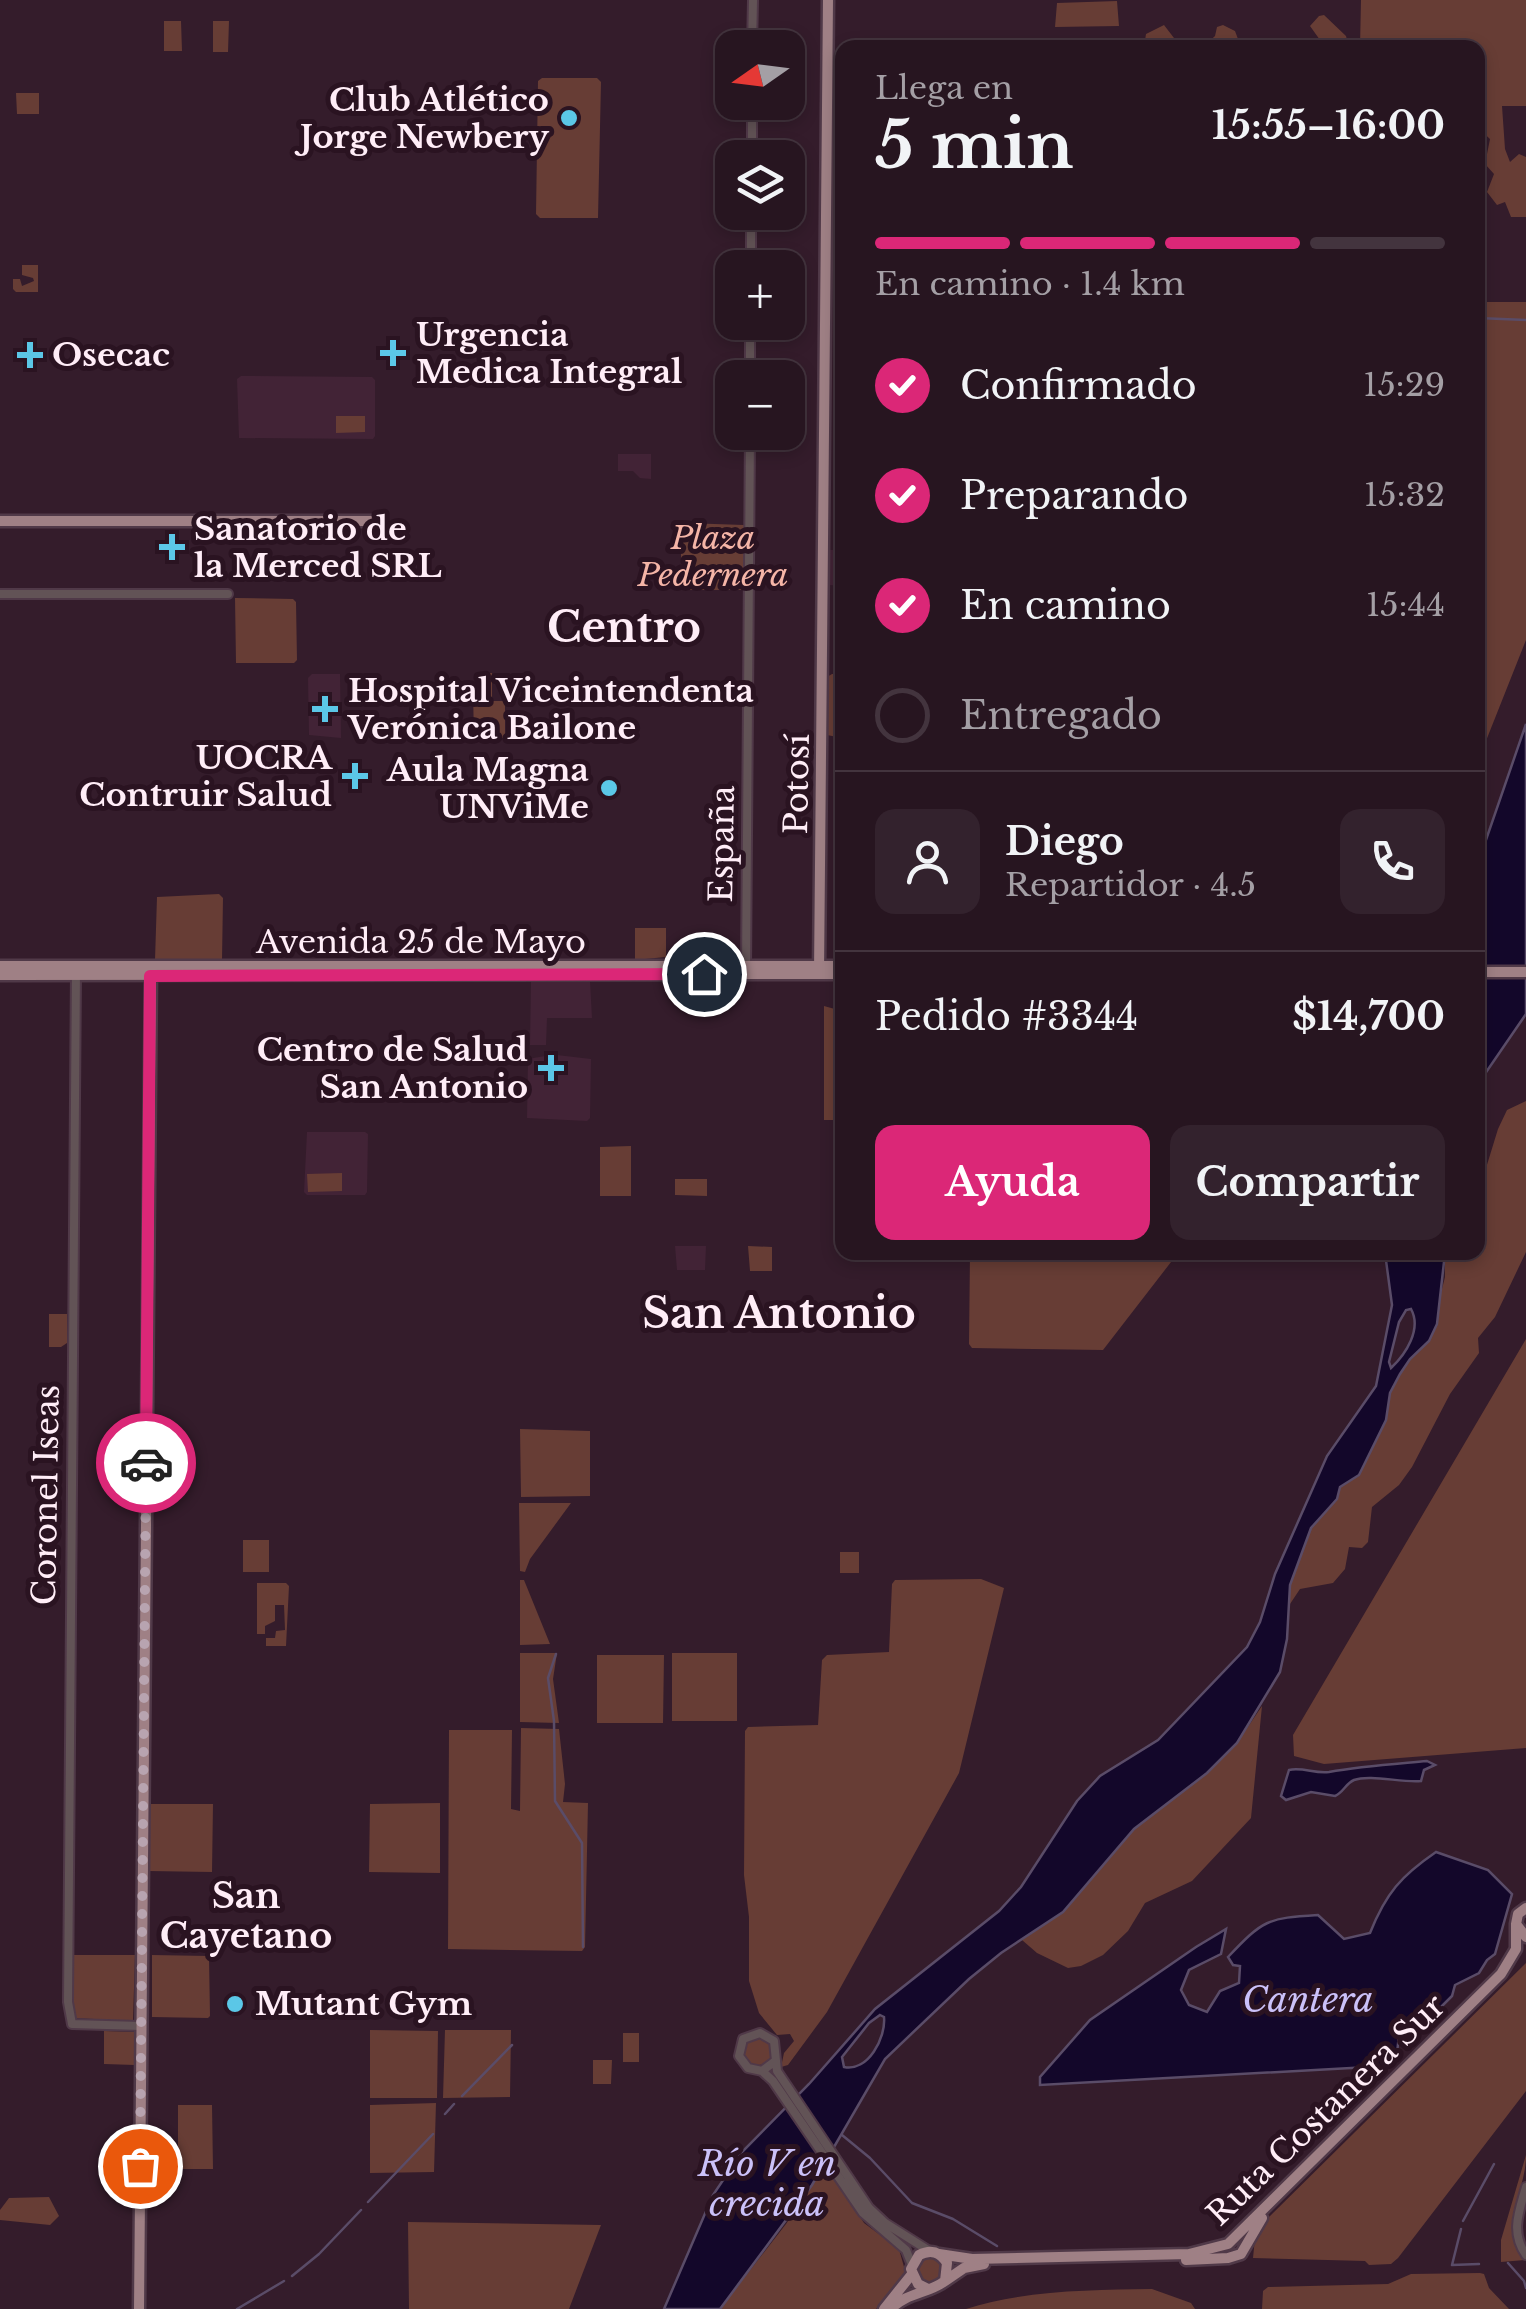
<!DOCTYPE html>
<html lang="es">
<meta charset="utf-8">
<style>
body{margin:0;font-family:"Libre Baskerville",serif;background:#33222d;color:#f1f3f6;height:100vh;display:flex;flex-direction:column;font-size:38px;white-space:nowrap}
*{box-sizing:border-box;margin:0}
p{font-size:32px;color:#a49fa5}
.icon{flex:none;width:55px;height:55px;fill:none;stroke:currentColor;stroke-width:2;stroke-linecap:round;stroke-linejoin:round}
.map{position:relative;flex:1;overflow:hidden}
.sheet{position:absolute;left:835px;top:40px;width:650px;height:1220px;display:flex;flex-direction:column;background:#271520;border-radius:20px;box-shadow:0 5px 15px #0003,0 0 0 2px #43343e}
.sheet>*{flex:none}
.needle{width:65px;rotate:256deg}
.tools{position:absolute;left:715px;top:30px;display:grid;gap:20px}
.tools a{display:grid;place-items:center;width:90px;height:90px;border-radius:20px;background:#271520;box-shadow:0 5px 15px #0003,0 0 0 2px #43343e;font-size:50px}
.pin{position:absolute;display:grid;place-items:center;width:85px;height:85px;color:#fff;margin:-42px;border:5px solid #fff;border-radius:50%;box-shadow:0 2px 10px #0007}
.courier{position:absolute;display:grid;place-items:center;width:100px;height:100px;margin:-50px;border:8px solid #db2777;border-radius:50%;background:#fff;color:#222;box-shadow:0 2px 12px #0007}
.summary em{font-style:normal;font-weight:800}
.summary div{display:flex;flex-direction:column-reverse}
.summary{display:flex;align-items:center;justify-content:space-between;height:170px;padding:0 40px}
h1{font-size:65px;font-weight:800;line-height:75px}
.bar{display:grid;grid-template-columns:repeat(4,1fr);gap:15px 10px;align-content:center;height:120px;padding:0 40px}
.bar i{height:12px;border-radius:8px;background:#43343e}
.bar .active{background:#db2777}
.bar p{grid-column:span 4}
.line{display:flex;align-items:center;gap:25px;padding:0 40px;border-top:2px solid #43343e}
.line div{flex:1}
.round{display:grid;place-items:center;flex:none;width:105px;height:105px;border-radius:20px;background:#33222d}
ol{padding:0 40px;list-style:none}
li{display:flex;align-items:center;gap:30px;height:110px}
li p{margin-inline-start:auto}
li .icon{padding:10px;border-radius:50%;background:#db2777;color:#fff;stroke-width:4}
li:last-child{color:#a49fa5}
li i{width:55px;height:55px;border:5px solid #43343e;border-radius:50%}
.action{display:flex;gap:20px;margin-top:auto;padding:20px 40px}
.action a{flex:1;height:115px;border-radius:20px;background:#db2777;color:#fff;font-size:40px;font-weight:800;line-height:115px;text-align:center}
.action a+a{background:#33222d;color:#f1f3f6}
.map>svg:first-child{display:block}
.built{fill:#422336}
.green{fill:#673d35}
.water{fill:#13072a;stroke:#5a4c68;stroke-width:2.5;fill-rule:evenodd}
.lines{fill:none;stroke-linecap:round;stroke-linejoin:round}
.stream{stroke:#5a4c68;stroke-width:2.5}
.minor-casing{stroke:#503948;stroke-width:12}
.major-casing{stroke:#503948;stroke-width:15}
.minor{stroke:#625356;stroke-width:8}
.major{stroke:#9f8085;stroke-width:10}
.done{stroke:#b8a4b0;stroke-width:10;stroke-dasharray:0 18}
.route{stroke:#db2777;stroke-width:12}
.poi-dot{fill:#5bc7e7;stroke:#2a1321;stroke-width:4}
.labels{text-anchor:middle;stroke-width:10;stroke-linejoin:round;paint-order:stroke}
.poi-label{font-size:32px;font-weight:bold;fill:#ffedf7;stroke:#2a1321;text-anchor:start}
.park-label{font-size:32px;font-style:italic;fill:#f5b5a7;stroke:#2a1321}
.street-label{font-size:32px;fill:#ffedf7;stroke:#2a1321}
.neighbourhood-label{font-size:35px;font-weight:bold;fill:#ffedf7;stroke:#2a1321}
.water-label{font-size:35px;font-style:italic;fill:#cbc1f9;stroke:#2a1321}
.district-label{font-size:42px;font-weight:bold;fill:#ffedf7;stroke:#2a1321}
</style>
<div class="map">
<svg width="1526" height="2309" viewBox="0 0 1526 2309">
<rect width="100%" height="100%" fill="#341c2b"/>
<!-- built -->
<path class="built" d="M241 376 372 377 375 380V436L373 439 239 438 237 379Z
M618 454H651V479L640 478 633 471H618Z
M829 550H842V586L829 585Z
M312 674H340L341 738 309 735 308 678Z
M531 980 590 981 592 1018H547L546 1045H530Z
M557 1055 591 1059 590 1118 587 1121 527 1118 528 1059 545 1056 546 1070 550 1071V1075H557Z
M307 1132H365L368 1134 367 1192 365 1195H307L304 1192Z
M675 1246H706L705 1270H677Z"/>
<!-- green -->
<path class="green" d="M1361 0H1526V106H1502L1505 149 1510 162 1519 154 1526 157V217H1511L1505 202 1497 205 1487 192 1494 174 1485 164 1490 139 1478 128V48L1360 47Z
M1117 1 1119 26 1055 27 1057 3Z
M1324 15 1346 36 1347 40 1336 47H1325L1310 26 1319 16Z
M164 21H181L182 51H164Z
M213 21H229L228 52H213Z
M1164 25 1174 38 1194 47H1166L1164 42 1156 47H1144L1146 34Z
M1223 25 1235 31 1238 39 1234 47H1203L1215 36 1217 27Z
M542 78H597L601 82 598 218H540L536 214 538 81Z
M16 93H39V114H17Z
M22 265H38V292H16L13 289V279H20L22 286 34 281 33 278 22 275Z
M1478 302H1526V640L1478 761Z
M336 416H365V432L336 433Z
M685 523 744 525 745 585 741 590H684L681 586V527Z
M235 598 293 599 296 602 297 660 294 663H236Z
M479 673H492V701H505V738H474L473 692 479 691Z
M832 674H842V738L827 735V677Z
M219 894 223 898 222 960 158 963 155 960 157 897Z
M635 928H666V957L635 960Z
M824 1006 842 1011V1120H824Z
M1526 1101V1252L1495 1317 1478 1338 1479 1353 1450 1394 1412 1467 1399 1485 1372 1507 1368 1542 1362 1548 1349 1547 1345 1569 1333 1583 1300 1589 1286 1610 1290 1585 1311 1528 1339 1487 1364 1461 1386 1420 1390 1393 1400 1374 1410 1359 1429 1341 1445 1277V1253L1478 1252V1194L1498 1129 1507 1110Z
M631 1146V1196H600V1147Z
M342 1173V1191L308 1192 307 1174Z
M675 1179H707V1196L675 1195Z
M748 1246 772 1247V1271H750Z
M970 1253V1252L1178 1253 1103 1350 972 1348 969 1344Z
M49 1314H67V1343L61 1347H49Z
M1526 1339V1748L1324 1764 1294 1756 1293 1735Z
M520 1429 590 1431V1496L521 1497Z
M150 1464 167 1465V1497L150 1496Z
M571 1503 530 1559 525 1572 520 1571 519 1503Z
M243 1540H269V1572H243Z
M840 1552H859V1573H840Z
M981 1579 1004 1588 959 1773 827 2012 788 2065 781 2067 784 2053 794 2041 790 2034 777 2035 759 2013 749 1981V1917L744 1875 745 1731 748 1727 818 1725 822 1660 827 1655 889 1652 892 1584 895 1580Z
M520 1580H524L550 1644 520 1645Z
M257 1583H286L289 1586 286 1646H266V1638H275L276 1631 285 1630 284 1605H275V1621L265 1626V1634H257Z
M520 1653H557L553 1679 559 1723 520 1722Z
M672 1653H737V1721H672Z
M597 1655H664L663 1723H597Z
M1262 1706 1251 1818 1192 1881 1145 1903 1128 1931 1103 1955 1081 1966 1068 1968 1037 1953 1022 1940 1063 1912 1134 1829 1207 1773 1237 1743Z
M521 1728 559 1729 565 1784 563 1802 588 1803 585 1947 582 1951 448 1949 449 1730H512L511 1809 520 1811Z
M440 1803V1873L369 1872 370 1804Z
M149 1804H213L212 1872 148 1871Z
M74 1955H135L133 2021 74 2018Z
M152 1955 209 1956 210 2016 208 2018 152 2017Z
M1526 1963V2091L1398 2258 1391 2264 1369 2265 1365 2261 1253 2258 1255 2238 1267 2219Z
M370 2030 438 2031 437 2098H370Z
M445 2030H511L510 2097 443 2098Z
M104 2031 135 2032V2065L104 2064Z
M623 2033H639V2062H623Z
M744 2051a14 14 0 1 1 28 0a14 14 0 1 1-28 0Z
M593 2060H612L611 2084H593Z
M436 2103 434 2172 370 2173V2105Z
M178 2105H212L213 2169H178Z
M1526 2155C1526 2195 1496 2223 1525 2260L1501 2262V2240Z
M826 2164 864 2223 899 2249 906 2274 876 2309H720L786 2224Z
M49 2197 59 2216 50 2225 0 2220V2210L9 2198Z
M408 2222 601 2225 569 2309H409Z
M916 2271a14 14 0 1 1 28 0a14 14 0 1 1-28 0Z
M1480 2273 1484 2274 1489 2288 1509 2309H1262L1263 2291 1268 2287 1388 2284 1411 2274Z
M1152 2289 1191 2303 1195 2309H966C1025 2290 1091 2290 1152 2289Z"/>
<!-- water -->
<path class="water" d="M1526 724V1014L1478 1084V863Z
M1385 1253H1445L1437 1324 1429 1341 1410 1359 1400 1374 1390 1393 1386 1420 1359 1475 1340 1487 1337 1499 1311 1528 1290 1585 1287 1639 1280 1672 1237 1743 1207 1773 1134 1829 1063 1912 1001 1953 969 1979 885 2059 812 2185 720 2309H664L713 2195 742 2152 809 2084 875 2009 999 1911 1021 1887 1077 1801 1100 1776 1158 1740 1247 1647 1260 1622 1275 1574 1327 1456 1376 1386 1392 1305ZM1411 1309C1422 1329 1406 1354 1391 1368L1389 1362 1399 1322 1406 1310ZM880 2015 884 2017C886 2038 868 2072 844 2067L842 2057 869 2023Z
M1427 1761 1435 1765 1424 1770 1421 1781C1402 1783 1370 1774 1354 1780 1345 1784 1344 1792 1335 1796L1311 1792 1286 1800 1281 1796 1289 1770C1303 1767 1315 1774 1329 1772 1361 1766 1394 1764 1427 1761Z
M1436 1852 1488 1870 1512 1894 1495 1954 1487 1960 1479 1973 1455 1985 1452 1996 1417 2031 1399 2034 1397 2054 1387 2066 1040 2085V2077L1090 2020 1196 1947 1226 1929 1221 1954 1189 1970 1181 1990 1189 2005 1207 2012 1220 1991 1239 1983 1240 1966 1233 1965 1228 1957C1263 1920 1267 1918 1318 1915L1344 1939 1370 1933C1386 1893 1401 1876 1436 1852Z"/>
<g class="lines">
<!-- stream -->
<path class="stream" d="M1478 318 1526 320
M556 1654 548 1678 554 1721 555 1801 582 1843 583 1947
M462 2096 512 2045
M445 2114 454 2104
M842 2135 870 2158 912 2203 953 2219 997 2246
M368 2202 433 2134
M1463 2221 1494 2164
M1461 2229 1452 2265 1479 2264
M1508 2263 1524 2281 1526 2288
M292 2276 319 2254 361 2210
M237 2309 284 2281"/>
<defs>
<path id="minor" d="M752 48 753 0
M752 158V102
M751 268V212
M750 378V322
M0 594H228
M76 970 68 2002 72 2024 141 2026
M746 970 750 432
M774 2062 762 2071 748 2068 739 2056 743 2039 760 2033 774 2041 777 2071 869 2208 885 2223 931 2252
M762 2071 773 2081 863 2213 906 2250 912 2265
M1526 2187C1519 2212 1510 2232 1526 2255"/>
<path id="major" d="M0 521H379
M0 966H842
M1478 972H1526
M819 974 828 0
M0 975 842 974
M1526 1908 1518 1914 1516 1924 1526 1937
M939 2254 972 2259 1189 2254 1228 2244 1501 1974 1516 1949V1924
M1186 2260 1228 2258 1241 2254 1262 2218
M945 2281 964 2268 984 2264
M139 2309 151 966
M884 2309 912 2274
M891 2309C907 2292 928 2294 945 2281L947 2263C940 2252 931 2249 919 2255L911 2269 918 2284 928 2289"/>
</defs>
<!-- minor casing -->
<use href="#minor" class="minor-casing"/>
<!-- major casing -->
<use href="#major" class="major-casing"/>
<!-- minor -->
<use href="#minor" class="minor"/>
<!-- major -->
<use href="#major" class="major"/>
</g>
<g class="lines">
<!-- done -->
<path class="done" d="M140 2166 146 1463"/>
<!-- route -->
<path class="route" d="M146 1463 150 976 704 974"/>
</g>
<!-- markers -->
<g class="poi-dot">
<circle cx="569" cy="118" r="10"/>
<path d="M388 338h10v10h10v10h-10v10h-10v-10h-10v-10h10z"/>
<path d="M25 340h10v10h10v10h-10v10h-10v-10h-10v-10h10z"/>
<path d="M167 532h10v10h10v10h-10v10h-10v-10h-10v-10h10z"/>
<path d="M320 694h10v10h10v10h-10v10h-10v-10h-10v-10h10z"/>
<path d="M350 761h10v10h10v10h-10v10h-10v-10h-10v-10h10z"/>
<circle cx="609" cy="788" r="10"/>
<path d="M546 1053h10v10h10v10h-10v10h-10v-10h-10v-10h10z"/>
<circle cx="235" cy="2004" r="10"/>
</g>
<g class="labels">
<!-- poi labels -->
<g class="poi-label">
<text x="549" y="111" text-anchor="end">Club Atlético<tspan x="549" dy="37">Jorge Newbery</tspan></text>
<text x="416" y="346">Urgencia<tspan x="416" dy="37">Medica Integral</tspan></text>
<text x="52" y="366">Osecac</text>
<text x="194" y="540">Sanatorio de<tspan x="194" dy="37">la Merced SRL</tspan></text>
<text x="348" y="702">Hospital Viceintendenta<tspan x="348" dy="37">Verónica Bailone</tspan></text>
<text x="332" y="769" text-anchor="end">UOCRA<tspan x="332" dy="37">Contruir Salud</tspan></text>
<text x="589" y="781" text-anchor="end">Aula Magna<tspan x="589" dy="37">UNViMe</tspan></text>
<text x="528" y="1061" text-anchor="end">Centro de Salud<tspan x="528" dy="37">San Antonio</tspan></text>
<text x="255" y="2015">Mutant Gym</text>
</g>
<!-- park labels -->
<g class="park-label">
<text x="713" y="549">Plaza<tspan x="713" dy="37">Pedernera</tspan></text>
</g>
<!-- street labels -->
<g class="street-label">
<text transform="translate(797 784) rotate(-89)" y="11">Potosí</text>
<text transform="translate(722 844) rotate(-89)" y="11">España</text>
<text x="421" y="953">Avenida 25 de Mayo</text>
<text transform="translate(46 1495) rotate(-89)" y="11">Coronel Iseas</text>
<text transform="translate(1326 2110) rotate(-44)" y="11">Ruta Costanera Sur</text>
</g>
<!-- neighbourhood labels -->
<g class="neighbourhood-label">
<text x="246" y="1908">San<tspan x="246" dy="40">Cayetano</tspan></text>
</g>
<!-- water labels -->
<g class="water-label">
<text x="1308" y="2012">Cantera</text>
<text x="767" y="2176">Río V en<tspan x="767" dy="40">crecida</tspan></text>
</g>
<!-- district labels -->
<g class="district-label">
<text x="624" y="642">Centro</text>
<text x="779" y="1328">San Antonio</text>
</g>
</g>
</svg>
<div class="tools">
<a><svg class="needle" viewBox="-14 -14 28 28"><path d="M0-13l5 13h-10z" fill="#e53935"/><path d="M0 13l5-13h-10z" fill="#a49fa5"/></svg></a>
<a><svg class="icon" aria-label="layers" viewBox="0 0 24 24"><path d="M12 4l9 5-9 5-9-5zM3 14l9 5 9-5"/></svg></a>
<a>+</a>
<a>−</a>
</div>
<div class="pin" style="left:140px;top:2166px;background:#ea580c"><svg class="icon" aria-label="bag" viewBox="0 0 24 24"><path d="M5 8h14l-1 12H6zM9 8a3 3 0 0 1 6 0"/></svg></div>
<div class="pin" style="left:704px;top:974px;background:#1f2937"><svg class="icon" aria-label="home" viewBox="0 0 24 24"><path d="M3 11l9-7 9 7M6 9v11h12V9"/></svg></div>
<div class="courier" style="left:146px;top:1463px"><svg class="icon" aria-label="car" viewBox="0 0 24 24"><path d="M5 17H2v-5l4-1 3-4h7l3 4 3 1v5h-3M9 17h6M6 11h13"/><circle cx="7" cy="17" r="2"/><circle cx="17" cy="17" r="2"/></svg></div>
<section class="sheet">
<div class="summary"><div><h1>5 min</h1><p>Llega en</p></div><em>15:55–16:00</em></div>
<div class="bar"><i class="active"></i><i class="active"></i><i class="active"></i><i></i><p>En camino · 1.4 km</p></div>
<ol>
<li><svg class="icon" aria-label="check" viewBox="0 0 24 24"><path d="M5 12l5 5 9-10"/></svg>Confirmado<p>15:29</p></li>
<li><svg class="icon" aria-label="check" viewBox="0 0 24 24"><path d="M5 12l5 5 9-10"/></svg>Preparando<p>15:32</p></li>
<li><svg class="icon" aria-label="check" viewBox="0 0 24 24"><path d="M5 12l5 5 9-10"/></svg>En camino<p>15:44</p></li>
<li><i></i>Entregado</li>
</ol>
<div class="line" style="height:180px"><a class="round"><svg class="icon" aria-label="person" viewBox="0 0 24 24"><circle cx="12" cy="8" r="4"/><path d="M4 21q1-7 8-7t8 7"/></svg></a><div><b>Diego</b><p>Repartidor · 4.5</p></div><a class="round"><svg class="icon" aria-label="phone" viewBox="0 0 24 24"><path d="M5 4h4l2 5-3 2q2 4 5 5l2-3 5 2v4C11 20 4 13 5 4z"/></svg></a></div>
<div class="line" style="height:130px"><div>Pedido #3344</div><b>$14,700</b></div>
<div class="action"><a>Ayuda</a><a>Compartir</a></div>
</section>
</div>
